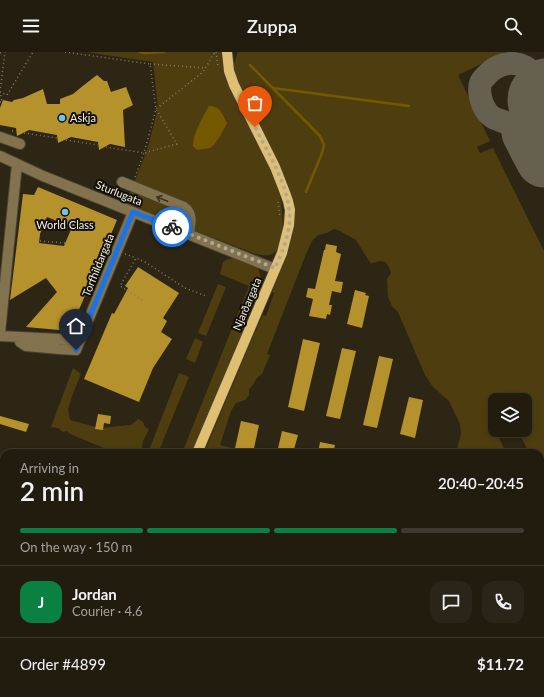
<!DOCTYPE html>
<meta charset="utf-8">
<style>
body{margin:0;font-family:Lato,sans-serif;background:#2a2518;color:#f1f3f6;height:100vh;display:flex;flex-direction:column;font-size:15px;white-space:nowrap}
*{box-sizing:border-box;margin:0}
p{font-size:13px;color:#a2a19e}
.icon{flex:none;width:22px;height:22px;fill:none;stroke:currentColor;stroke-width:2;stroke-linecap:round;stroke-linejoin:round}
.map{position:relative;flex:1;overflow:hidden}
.sheet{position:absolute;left:0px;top:397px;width:544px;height:248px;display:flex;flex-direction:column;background:#221c0f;border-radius:12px 12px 0 0;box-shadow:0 2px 6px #0003,0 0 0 1px #3f3a2f}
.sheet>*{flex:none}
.controls{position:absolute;left:488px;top:341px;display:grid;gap:8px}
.controls a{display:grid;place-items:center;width:44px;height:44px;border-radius:8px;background:#221c0f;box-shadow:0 2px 6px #0003,0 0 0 1px #3f3a2f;font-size:20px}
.pin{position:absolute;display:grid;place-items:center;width:34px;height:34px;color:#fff;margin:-41px -17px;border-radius:50% 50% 50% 0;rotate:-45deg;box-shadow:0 0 4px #0007}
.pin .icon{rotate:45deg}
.courier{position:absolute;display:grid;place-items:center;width:40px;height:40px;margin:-20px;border:3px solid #1a73e8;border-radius:50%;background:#fff;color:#222;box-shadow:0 1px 5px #0007}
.head em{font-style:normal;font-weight:600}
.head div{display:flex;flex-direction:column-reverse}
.head{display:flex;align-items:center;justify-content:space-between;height:68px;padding:0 20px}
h1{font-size:26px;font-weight:600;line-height:30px}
.bar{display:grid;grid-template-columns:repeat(4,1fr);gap:6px 4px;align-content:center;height:48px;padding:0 20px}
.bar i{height:5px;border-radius:3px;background:#3f3a2f}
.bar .active{background:#0b8043}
.bar p{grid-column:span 4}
.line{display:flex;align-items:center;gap:10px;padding:0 20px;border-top:1px solid #3f3a2f}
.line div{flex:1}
.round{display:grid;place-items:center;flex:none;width:42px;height:42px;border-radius:12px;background:#2a2518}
header{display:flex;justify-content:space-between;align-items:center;height:52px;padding:0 20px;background:#221c0f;font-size:18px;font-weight:600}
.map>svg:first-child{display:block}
.green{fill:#4e3e0f}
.water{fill:#745900}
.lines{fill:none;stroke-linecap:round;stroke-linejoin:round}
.stream{stroke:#745900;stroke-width:2.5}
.taxiway{stroke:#666050;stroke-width:23}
.runway{stroke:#666050;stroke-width:57}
.building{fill:#b6922c;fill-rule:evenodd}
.minor-casing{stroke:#494231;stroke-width:12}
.major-casing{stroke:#494231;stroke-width:12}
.path{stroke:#837d6e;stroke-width:1.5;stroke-dasharray:1 3;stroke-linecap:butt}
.minor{stroke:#82734e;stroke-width:10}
.major{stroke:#dfbf71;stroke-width:10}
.oneway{stroke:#393220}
.done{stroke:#aea99b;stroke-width:4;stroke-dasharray:0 7.2}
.route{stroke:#1a73e8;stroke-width:5}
.poi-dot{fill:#71c1f5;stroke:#120f08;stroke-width:1.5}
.labels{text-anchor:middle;stroke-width:4;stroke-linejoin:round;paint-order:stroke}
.poi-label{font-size:11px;fill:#f4f0e4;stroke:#120f08;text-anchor:start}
.street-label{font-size:11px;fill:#f4f0e4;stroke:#120f08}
</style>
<header><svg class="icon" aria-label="menu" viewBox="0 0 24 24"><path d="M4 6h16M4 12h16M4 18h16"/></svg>Zuppa<svg class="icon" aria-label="search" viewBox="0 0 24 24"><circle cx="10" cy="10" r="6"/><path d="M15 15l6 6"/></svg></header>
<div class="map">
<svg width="544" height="645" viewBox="0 0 544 645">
<rect width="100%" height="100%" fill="#2d2614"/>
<!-- green -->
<path class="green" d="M86 0H221L223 18 226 29 277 131C281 145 289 191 274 201 268 205 260 203 253 201L126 152 147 98 158 56 153 10Z
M238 0H506L458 23 490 89 477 95 480 101 493 96 544 199V433L540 424V401H529L518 378H525V348H495V378H497L496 379 506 401H456L461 382 460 372 449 349 433 335 425 323 398 260 392 254 388 245 387 227 391 221C388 209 383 206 371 212L356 188 340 179 334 177 327 181 318 183 312 189 306 202 267 302 270 303 262 322 256 327 253 333 249 337V343L245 348 236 351 231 359 220 393 235 397 234 401H204L252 287 263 263 266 264 274 241 272 240C289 199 303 174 287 129L236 26 233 14Z
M234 206 249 209 258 216 262 230 255 253 250 252 239 278 244 280 194 401H182L249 234 220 222 223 210 228 207Z
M218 232 226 235 206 284 198 281Z
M195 286 203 290 195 311 186 307Z
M73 316 81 322 72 344 68 357 70 368 100 376 131 373 138 367 143 370 145 375 149 377 143 389 141 401H116L70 382 67 379 63 380 58 376 51 375Z
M179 321 189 325 158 401H148Z
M544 471V507C535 498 542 482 544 471Z"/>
<!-- water -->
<path class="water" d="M209 54C220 53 223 63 227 71 224 77 216 93 210 96 207 97 201 97 197 98L193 94C193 81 203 65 209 54Z"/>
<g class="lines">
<!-- stream -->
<path class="stream" d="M140 0 144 1 164 0
M250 13 320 84 324 93 322 101 306 140
M273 36 409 54"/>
<!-- taxiway -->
<path class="taxiway" d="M530 80C522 63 512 46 526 29 530 23 536 19 544 18
M541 99C532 90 523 79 511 73 500 67 490 68 484 55 482 52 481 47 480 43 480 41 479 37 480 34 480 30 483 27 486 24 499 8 524 6 535 25 544 39 534 54 534 69 535 81 538 91 542 102
M540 514 544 516"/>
<!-- runway -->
<path class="runway" d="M530 80 544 107"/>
</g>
<!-- building -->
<path class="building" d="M97 23 104 29H107L111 40 126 35 133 53 123 58 125 95 110 92 99 98 98 90 71 85 58 91 57 83 29 78 17 84 16 76 0 73V56L3 48 12 50 14 48 23 46 43 37 47 52H60V47L73 42 84 33Z
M38 135 117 168 70 279 26 275 57 240 46 226 10 248 23 142 34 143ZM47 165 72 175 64 194 39 191 40 182Z
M326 192 337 194 336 200 341 202 335 229 343 230 341 241 332 239 329 253H332L330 263 327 262 326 267 309 264 313 247 306 245 308 236 315 237 324 198H325Z
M138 215 179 241 163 266 167 269 161 280 172 287 153 316 139 350 84 327 112 261 114 262 128 236 125 234Z
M355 238 366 241 365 243 369 244 362 276 347 272Z
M303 287 320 291 304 359 288 355Z
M342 296 356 299 340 367 326 364Z
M379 304 393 307 377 376 363 373Z
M409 345 423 348 415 386 400 382Z
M98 362 111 364 110 372 104 371 103 378 95 377Z
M0 364 29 372 26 380 0 372Z
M241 369 259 373 253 401H234Z
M282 379 298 383 293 401H277Z
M320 390 335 393 333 401H318Z"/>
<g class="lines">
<defs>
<path id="minor" d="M0 85 20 92
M0 104 43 124 275 217
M122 130 184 155C194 162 190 172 189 182
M0 281 17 112
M0 284 80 288
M20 290 26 294 59 297 76 298 133 160
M0 435 4 438
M0 460 2 461 4 460
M0 553H4
M405 645 407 641"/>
<path id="major" d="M197 401 282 201 289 173 290 158 288 149 284 138 275 115 234 33 229 19 227 0
M108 645V641"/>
</defs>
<!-- minor casing -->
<use href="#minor" class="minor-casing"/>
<!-- major casing -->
<use href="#major" class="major-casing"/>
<!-- path -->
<path class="path" d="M65 0 150 12 156 57 177 92 144 101 106 95
M216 0 218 14
M0 1 2 0
M150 12 206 16
M0 40 5 0
M0 50H2L0 40 7 43 33 0
M12 79H16
M24 81 57 86
M66 88 98 93
M135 125 144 101 156 57 203 20 215 0
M278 150 280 165
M40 189 65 191
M125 202 136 206
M142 248 120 234 136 206 145 210 185 236 206 244
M0 501 4 492"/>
<!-- minor -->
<use href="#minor" class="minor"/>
<!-- major -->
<use href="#major" class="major"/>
</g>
<!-- one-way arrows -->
<defs><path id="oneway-shaft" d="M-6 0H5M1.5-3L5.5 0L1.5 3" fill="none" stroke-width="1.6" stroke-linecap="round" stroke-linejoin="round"/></defs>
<use class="oneway" href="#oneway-shaft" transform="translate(162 147) rotate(-158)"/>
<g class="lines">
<!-- done -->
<path class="done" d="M172 175 275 216C283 199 292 177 289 157 286 129 267 99 255 75"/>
<!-- route -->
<path class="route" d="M76 298 133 160 172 175"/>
</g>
<!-- markers -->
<g class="poi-dot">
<circle cx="62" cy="66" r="4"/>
<circle cx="65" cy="160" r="4"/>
</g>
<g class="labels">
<!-- poi labels -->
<g class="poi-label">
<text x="70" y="70">Askja</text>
<text x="65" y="177" text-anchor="middle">World Class</text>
</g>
<!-- street labels -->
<g class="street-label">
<text transform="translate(119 141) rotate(22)" y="4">Sturlugata</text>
<text transform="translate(98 213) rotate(-68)" y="4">Torfhildargata</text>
<text transform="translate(247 252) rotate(-67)" y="4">Njarðargata</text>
</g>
</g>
</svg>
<div class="controls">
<a><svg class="icon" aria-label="layers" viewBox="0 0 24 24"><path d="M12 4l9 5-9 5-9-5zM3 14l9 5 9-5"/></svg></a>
</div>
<div class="pin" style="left:255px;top:75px;background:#ea580c"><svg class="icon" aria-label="bag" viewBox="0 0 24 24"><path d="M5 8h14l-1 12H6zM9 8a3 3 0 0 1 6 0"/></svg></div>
<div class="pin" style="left:76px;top:298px;background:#1f2937"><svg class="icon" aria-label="home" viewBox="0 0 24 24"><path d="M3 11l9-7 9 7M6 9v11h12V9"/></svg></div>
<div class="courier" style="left:172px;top:175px"><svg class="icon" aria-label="bike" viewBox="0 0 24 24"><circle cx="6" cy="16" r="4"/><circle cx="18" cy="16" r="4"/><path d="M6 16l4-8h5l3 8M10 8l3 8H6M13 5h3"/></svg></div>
<section class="sheet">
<div class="head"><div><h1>2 min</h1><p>Arriving in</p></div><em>20:40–20:45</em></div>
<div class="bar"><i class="active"></i><i class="active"></i><i class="active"></i><i></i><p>On the way · 150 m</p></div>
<div class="line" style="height:72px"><b class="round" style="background:#0b8043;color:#fff">J</b><div><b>Jordan</b><p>Courier · 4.6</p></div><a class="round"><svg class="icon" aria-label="chat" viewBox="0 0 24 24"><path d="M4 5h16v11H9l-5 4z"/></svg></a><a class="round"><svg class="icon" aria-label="phone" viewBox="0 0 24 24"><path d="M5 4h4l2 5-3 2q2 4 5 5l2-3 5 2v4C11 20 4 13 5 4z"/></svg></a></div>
<div class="line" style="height:52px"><div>Order #4899</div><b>$11.72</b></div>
</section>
</div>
